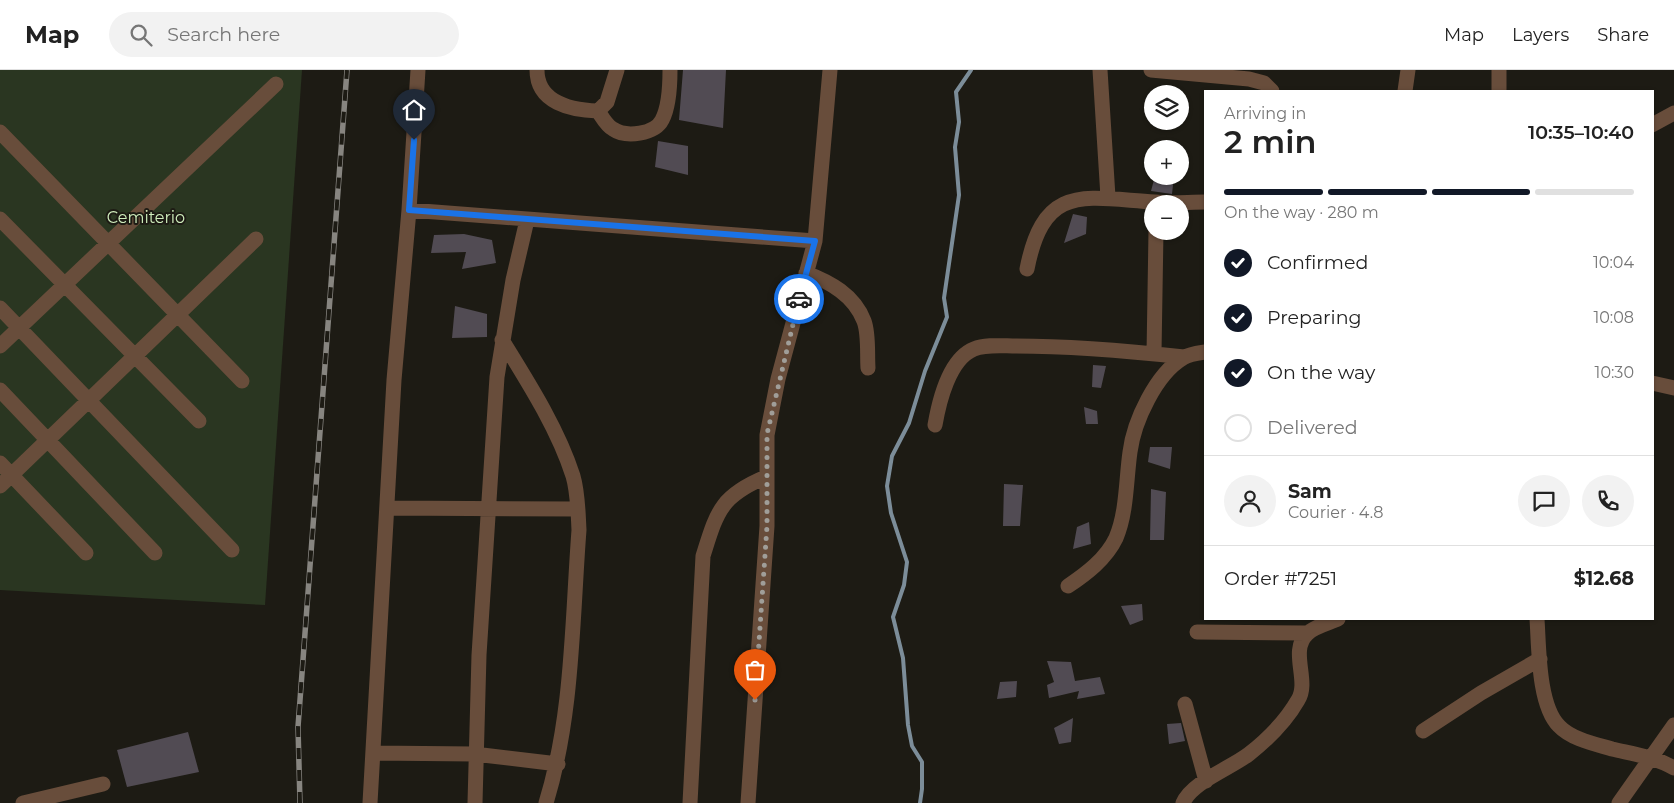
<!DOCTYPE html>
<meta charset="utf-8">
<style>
body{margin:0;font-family:Montserrat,sans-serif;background:#f2f2f2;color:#222;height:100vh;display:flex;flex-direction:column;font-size:19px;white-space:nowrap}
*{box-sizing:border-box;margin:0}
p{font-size:16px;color:#767676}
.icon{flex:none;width:28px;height:28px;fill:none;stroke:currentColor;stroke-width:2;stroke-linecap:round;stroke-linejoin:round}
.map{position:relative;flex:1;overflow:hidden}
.details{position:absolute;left:1204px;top:20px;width:450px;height:530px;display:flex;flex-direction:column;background:#fff;border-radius:0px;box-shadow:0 1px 4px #0004}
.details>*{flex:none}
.buttons{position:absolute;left:1144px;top:15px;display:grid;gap:10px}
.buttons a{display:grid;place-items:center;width:45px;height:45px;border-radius:50%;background:#fff;box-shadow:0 1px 4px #0004;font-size:25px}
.pin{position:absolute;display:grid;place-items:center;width:42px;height:42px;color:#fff;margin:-51px -21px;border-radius:50% 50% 50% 0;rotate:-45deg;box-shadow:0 0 5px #0007}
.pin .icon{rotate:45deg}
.courier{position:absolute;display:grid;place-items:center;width:50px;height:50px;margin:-25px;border:4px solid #1a73e8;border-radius:50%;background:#fff;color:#222;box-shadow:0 1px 6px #0007}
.summary em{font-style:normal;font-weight:600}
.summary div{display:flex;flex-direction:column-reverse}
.summary{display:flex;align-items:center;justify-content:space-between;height:85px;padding:0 20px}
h1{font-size:32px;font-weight:600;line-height:38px}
.bar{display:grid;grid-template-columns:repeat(4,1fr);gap:8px 5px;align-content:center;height:60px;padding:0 20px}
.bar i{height:6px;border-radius:4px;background:#e0e0e0}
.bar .selected{background:#111827}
.bar p{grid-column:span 4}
.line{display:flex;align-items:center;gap:12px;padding:0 20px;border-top:1px solid #e0e0e0}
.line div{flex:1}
.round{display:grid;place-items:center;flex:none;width:52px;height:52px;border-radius:26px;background:#f2f2f2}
ol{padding:0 20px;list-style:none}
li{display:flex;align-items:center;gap:15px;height:55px}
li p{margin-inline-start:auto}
li .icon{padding:5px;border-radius:50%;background:#111827;color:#fff;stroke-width:4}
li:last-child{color:#767676}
li i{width:28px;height:28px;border:2px solid #e0e0e0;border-radius:50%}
header{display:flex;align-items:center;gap:30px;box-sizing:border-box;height:70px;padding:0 25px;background:#fff;border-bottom:1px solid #e0e0e0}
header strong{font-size:24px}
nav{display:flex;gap:28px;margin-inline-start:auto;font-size:18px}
.search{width:350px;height:45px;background:#f2f2f2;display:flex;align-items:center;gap:12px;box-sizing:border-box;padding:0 18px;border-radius:28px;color:#767676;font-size:19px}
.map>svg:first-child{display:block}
.green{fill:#2a3621}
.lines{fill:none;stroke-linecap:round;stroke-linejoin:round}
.stream{stroke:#7c8d99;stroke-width:4}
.building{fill:#514b53}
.minor{stroke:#684d3b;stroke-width:15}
.rail-casing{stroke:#878580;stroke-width:5.5}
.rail{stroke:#1d1b14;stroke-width:4;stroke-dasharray:11;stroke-linecap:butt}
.done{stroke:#a09e99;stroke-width:5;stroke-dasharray:0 9}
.route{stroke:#1a73e8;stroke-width:6}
.labels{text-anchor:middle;stroke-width:4;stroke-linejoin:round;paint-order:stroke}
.park-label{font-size:16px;fill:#d0eebd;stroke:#1d1b14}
</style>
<header>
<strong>Map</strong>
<div class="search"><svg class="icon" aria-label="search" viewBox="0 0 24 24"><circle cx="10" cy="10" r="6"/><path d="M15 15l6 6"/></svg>Search here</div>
<nav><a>Map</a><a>Layers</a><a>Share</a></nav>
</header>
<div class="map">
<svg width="1674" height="733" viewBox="0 0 1674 733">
<rect width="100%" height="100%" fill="#1d1b14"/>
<!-- green -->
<path class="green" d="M0 0H302L265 535 0 520Z"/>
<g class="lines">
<!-- stream -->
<path class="stream" d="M920 733 922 719V692L912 676 908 655 903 588 893 547 904 515 907 492 891 443 887 416 892 386 909 353 925 301 947 247 944 228 959 125 955 77 959 52 956 22 971 0"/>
</g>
<!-- building -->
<path class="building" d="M683 0H726L723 58 679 50Z
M658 71 688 76V105L655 97Z
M1155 106H1174L1172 124 1151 121Z
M1073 144 1087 147 1086 164 1064 173Z
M464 164 492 170 496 193 462 199 466 182 431 183 434 165Z
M455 236 487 244V267L452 268Z
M1093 295 1106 296 1101 318 1092 317Z
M1084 337 1097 341 1098 354H1086Z
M1150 377H1172L1170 399 1148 392Z
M1004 414 1023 415 1020 456H1003Z
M1151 419 1166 422 1164 470H1150Z
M1089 452 1091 474 1073 479 1077 457Z
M1142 534 1143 550 1130 555 1121 536Z
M1047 591 1071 592 1075 611 1100 607 1105 624 1077 629 1079 621 1049 628 1047 615 1054 612Z
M1017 611 1016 627 997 629 1000 612Z
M1073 648 1071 672 1059 674 1054 658Z
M1181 653 1185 671 1169 674 1167 654Z
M188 662 199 702 127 717 117 680Z"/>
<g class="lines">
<!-- minor -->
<path class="minor" d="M537 0C537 33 571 40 598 41L607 32 617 0
M1100 0 1108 127
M1151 0 1249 9 1264 13 1272 21
M1405 21 1408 0
M1499 21V0
M598 41C602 47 607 56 613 59 626 68 655 64 662 50 669 37 670 15 670 0
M1652 55 1674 43
M0 62 242 311
M409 140 815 171
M0 149 199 351
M1027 199C1044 112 1085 128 1155 132 1171 134 1188 132 1205 132
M806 203C830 212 854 225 864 251 869 264 867 284 868 298
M0 238 232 480
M502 270C528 312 558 359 573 406 578 423 578 442 579 460 572 551 573 645 546 733
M0 276 276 14
M1154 284 1156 161
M1652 313 1674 318
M0 320 155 483
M935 355C939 332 949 289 974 279 986 274 1003 276 1016 276 1072 276 1129 281 1184 287
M0 393 86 483
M0 416 256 169
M388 438 577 439
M1068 516C1086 504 1106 489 1116 468 1127 442 1126 410 1130 382 1134 351 1156 304 1183 288 1189 284 1198 283 1205 282
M1537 549C1539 577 1538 635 1559 656 1571 669 1595 674 1612 679 1633 684 1655 687 1674 698
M1197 562 1307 563
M1185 634 1206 711
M1423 661 1481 623 1540 589
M373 683 474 684 558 694
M23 733 103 714
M370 733 394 310 409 140 418 0
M475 733 479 585 497 307 513 210 527 150
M690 733 703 486C717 442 720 426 766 407
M748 733 767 456V365L778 309 815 171 830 0
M1183 733C1192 712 1231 698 1249 684 1268 669 1286 651 1298 630 1310 611 1289 581 1307 564 1313 557 1329 553 1338 549
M1619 733 1674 655"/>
<defs>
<path id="rail" d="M300 733 298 657 347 0"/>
</defs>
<!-- rail casing -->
<use href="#rail" class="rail-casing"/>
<!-- rail -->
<use href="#rail" class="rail"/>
</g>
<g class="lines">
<!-- done -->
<path class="done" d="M755 630 767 456V364L799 229"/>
<!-- route -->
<path class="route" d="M414 70 409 140 815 171 799 229"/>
</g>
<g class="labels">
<!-- park labels -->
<g class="park-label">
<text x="146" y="153">Cemiterio</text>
</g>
</g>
</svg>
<div class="buttons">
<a><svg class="icon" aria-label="layers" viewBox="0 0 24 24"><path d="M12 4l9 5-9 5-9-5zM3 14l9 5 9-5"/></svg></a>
<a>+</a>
<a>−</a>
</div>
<div class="pin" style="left:755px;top:630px;background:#ea580c"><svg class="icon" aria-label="bag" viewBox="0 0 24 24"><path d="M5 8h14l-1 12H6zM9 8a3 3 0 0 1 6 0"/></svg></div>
<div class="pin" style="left:414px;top:70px;background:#1f2937"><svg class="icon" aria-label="home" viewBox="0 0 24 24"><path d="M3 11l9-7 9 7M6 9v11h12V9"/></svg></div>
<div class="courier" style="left:799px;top:229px"><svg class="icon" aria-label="car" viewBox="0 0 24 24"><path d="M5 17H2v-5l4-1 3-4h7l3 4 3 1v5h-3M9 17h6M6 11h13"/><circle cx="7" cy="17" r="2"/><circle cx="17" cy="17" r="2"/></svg></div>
<section class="details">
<div class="summary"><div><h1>2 min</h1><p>Arriving in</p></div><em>10:35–10:40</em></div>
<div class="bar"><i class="selected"></i><i class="selected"></i><i class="selected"></i><i></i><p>On the way · 280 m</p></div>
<ol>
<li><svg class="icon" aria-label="check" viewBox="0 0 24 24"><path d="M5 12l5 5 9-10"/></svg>Confirmed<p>10:04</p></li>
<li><svg class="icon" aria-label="check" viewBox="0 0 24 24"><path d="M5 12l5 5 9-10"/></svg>Preparing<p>10:08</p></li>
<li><svg class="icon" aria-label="check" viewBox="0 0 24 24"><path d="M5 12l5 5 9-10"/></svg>On the way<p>10:30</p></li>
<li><i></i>Delivered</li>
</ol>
<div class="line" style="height:90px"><a class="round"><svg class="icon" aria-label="person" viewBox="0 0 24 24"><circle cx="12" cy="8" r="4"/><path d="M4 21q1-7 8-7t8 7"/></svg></a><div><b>Sam</b><p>Courier · 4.8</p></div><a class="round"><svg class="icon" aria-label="chat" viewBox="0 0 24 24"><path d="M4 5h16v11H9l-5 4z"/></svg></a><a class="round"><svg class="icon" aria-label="phone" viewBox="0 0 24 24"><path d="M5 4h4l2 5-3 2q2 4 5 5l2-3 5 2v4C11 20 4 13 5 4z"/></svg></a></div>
<div class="line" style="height:65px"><div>Order #7251</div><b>$12.68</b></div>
</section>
</div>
